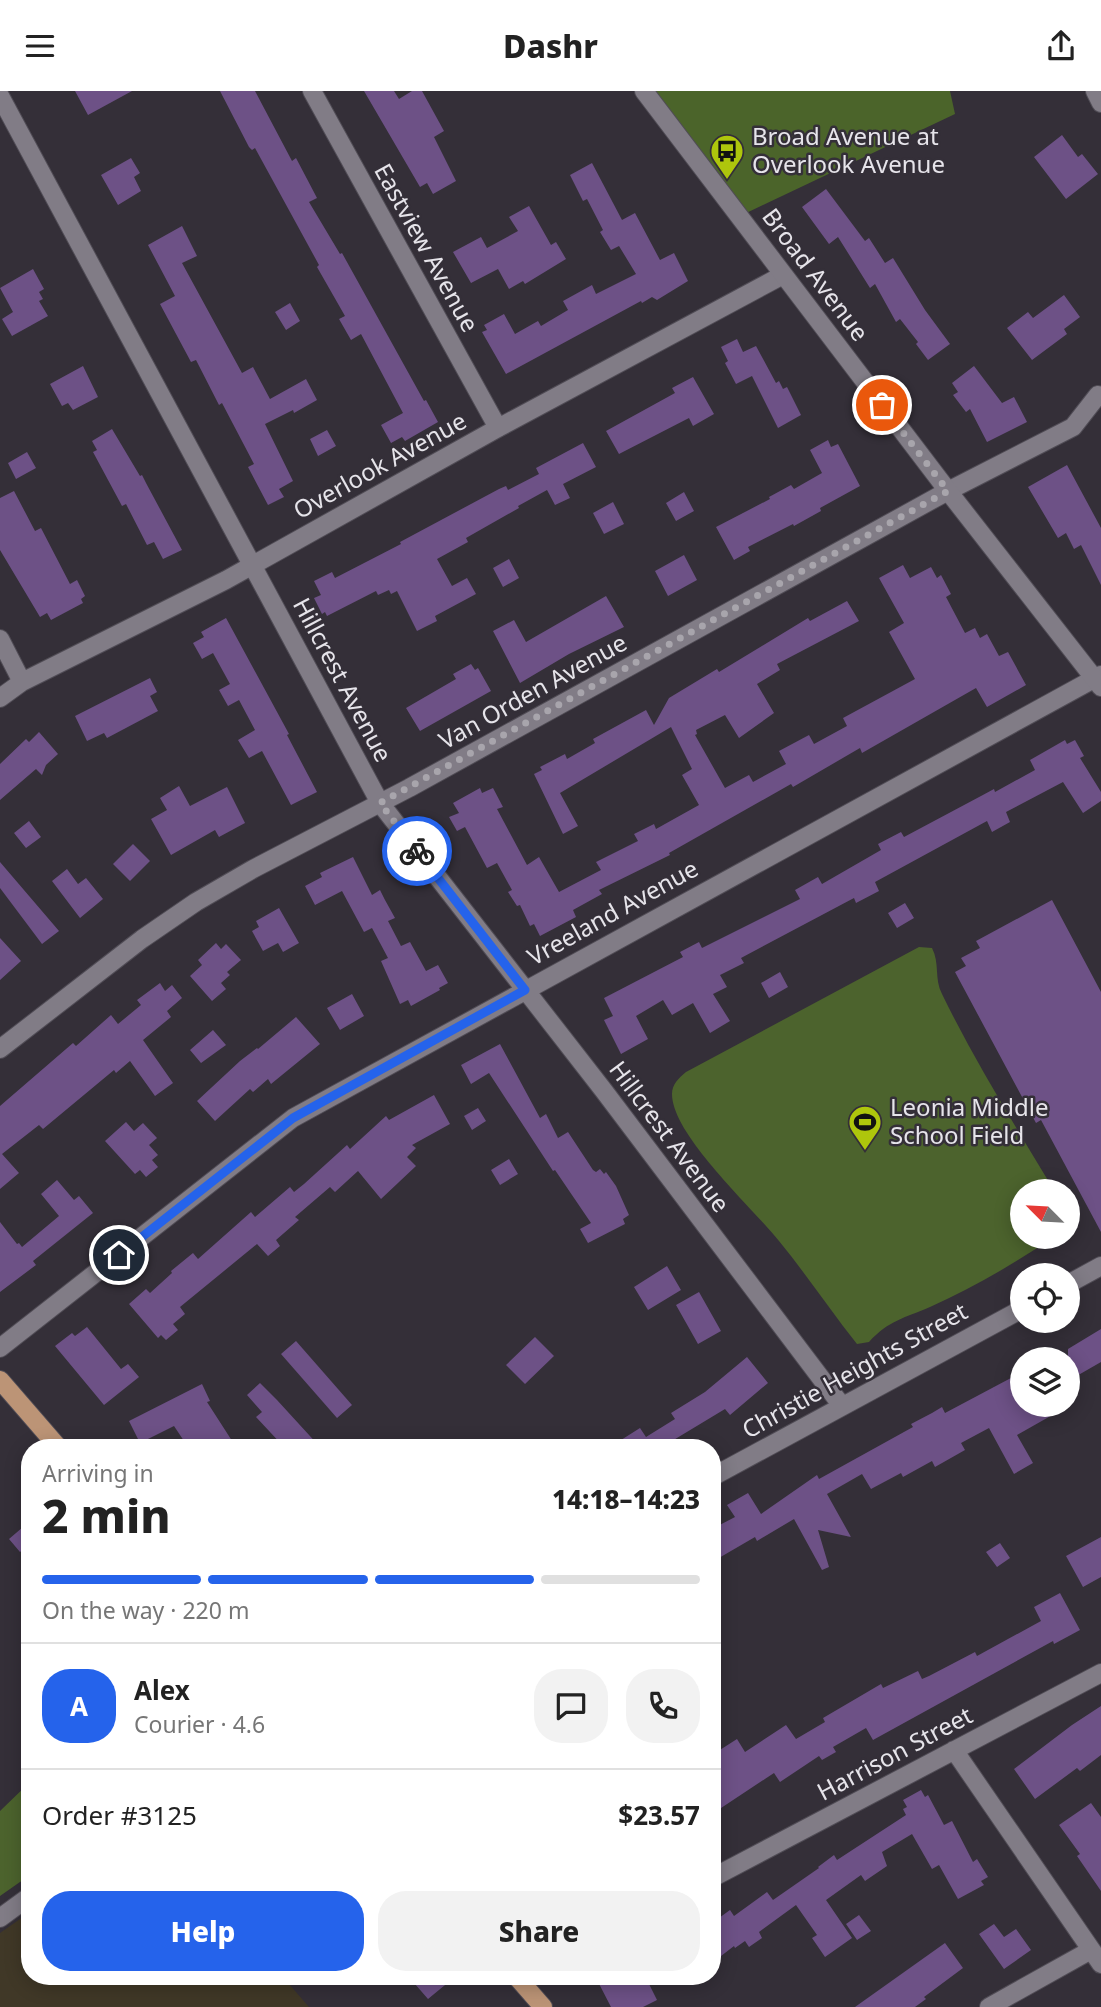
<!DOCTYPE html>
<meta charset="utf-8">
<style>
body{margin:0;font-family:"Noto Sans",sans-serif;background:#f2f2f2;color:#222;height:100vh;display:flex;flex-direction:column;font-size:26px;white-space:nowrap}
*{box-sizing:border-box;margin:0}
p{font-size:23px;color:#767676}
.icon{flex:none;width:38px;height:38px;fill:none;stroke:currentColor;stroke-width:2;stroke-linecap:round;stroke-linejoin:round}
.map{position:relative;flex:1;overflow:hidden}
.panel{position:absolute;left:21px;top:1348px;width:700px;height:546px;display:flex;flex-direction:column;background:#fff;border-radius:28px;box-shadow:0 4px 18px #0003}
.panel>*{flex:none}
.needle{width:46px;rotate:294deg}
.buttons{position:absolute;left:1010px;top:1088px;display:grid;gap:14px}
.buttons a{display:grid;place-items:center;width:70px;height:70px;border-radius:50%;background:#fff;box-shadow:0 4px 18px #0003;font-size:35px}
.pin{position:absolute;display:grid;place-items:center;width:60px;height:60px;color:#fff;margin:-30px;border:4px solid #fff;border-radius:50%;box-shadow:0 2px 7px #0007}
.courier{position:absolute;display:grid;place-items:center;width:70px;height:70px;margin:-35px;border:5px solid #2563eb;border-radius:50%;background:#fff;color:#222;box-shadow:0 2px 9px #0007}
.overview em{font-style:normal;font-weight:800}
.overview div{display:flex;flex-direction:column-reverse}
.overview{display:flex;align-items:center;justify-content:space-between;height:119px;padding:0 21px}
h1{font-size:46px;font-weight:800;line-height:52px}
.bar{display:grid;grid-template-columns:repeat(4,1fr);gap:10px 7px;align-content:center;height:84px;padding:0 21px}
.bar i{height:9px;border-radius:5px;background:#e0e0e0}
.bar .active{background:#2563eb}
.bar p{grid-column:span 4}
.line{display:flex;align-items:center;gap:18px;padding:0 21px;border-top:2px solid #e0e0e0}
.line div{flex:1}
.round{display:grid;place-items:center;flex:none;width:74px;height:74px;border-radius:28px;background:#f2f2f2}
.cta{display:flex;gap:14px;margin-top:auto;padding:14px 21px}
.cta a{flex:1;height:80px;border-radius:28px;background:#2563eb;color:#fff;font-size:28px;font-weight:800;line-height:80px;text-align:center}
.cta a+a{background:#f2f2f2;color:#222}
header{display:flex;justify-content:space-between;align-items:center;height:91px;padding:0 21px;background:#fff;font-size:32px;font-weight:800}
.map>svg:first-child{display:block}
.industrial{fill:#403827}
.green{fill:#4c632d}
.forest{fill:#4b642a}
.building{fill:#6d5186}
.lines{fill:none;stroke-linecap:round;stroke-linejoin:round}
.minor-casing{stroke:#504c55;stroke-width:20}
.tertiary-casing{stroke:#504c55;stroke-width:20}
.primary-casing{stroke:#504c55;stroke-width:20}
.minor{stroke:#817c86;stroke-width:18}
.tertiary{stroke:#817c86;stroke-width:18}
.primary{stroke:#bc9476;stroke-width:18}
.done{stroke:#a8a5ac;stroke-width:7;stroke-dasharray:0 12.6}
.route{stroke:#2563eb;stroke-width:9}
.labels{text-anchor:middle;stroke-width:5;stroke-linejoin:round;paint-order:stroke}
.poi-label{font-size:24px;fill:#e6e4ea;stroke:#342f38;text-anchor:start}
.street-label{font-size:24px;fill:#e6e4ea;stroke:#342f38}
</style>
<header><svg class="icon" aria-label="menu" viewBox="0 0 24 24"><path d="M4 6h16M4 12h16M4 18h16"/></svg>Dashr<svg class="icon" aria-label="share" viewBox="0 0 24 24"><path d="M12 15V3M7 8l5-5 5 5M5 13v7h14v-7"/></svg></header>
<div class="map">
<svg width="1101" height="1916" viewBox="0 0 1101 1916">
<rect width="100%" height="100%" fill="#342f38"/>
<!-- industrial -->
<path class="industrial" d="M30 1821V1885H282L309 1916H0V1842Z"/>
<!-- green -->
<path class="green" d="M919 856 932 857C940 872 934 888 942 903 975 971 1016 1036 1055 1101H1022V1146H1054C1015 1172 973 1197 930 1216 905 1227 889 1229 869 1251L857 1253C830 1219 806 1183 779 1150 753 1117 672 1044 672 1003 672 993 679 987 686 981Z
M30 1691V1784L0 1805V1720Z"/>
<!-- forest -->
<path class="forest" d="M644 0H950L955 23 740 125Z"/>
<!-- building -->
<path class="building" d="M75 0H132L88 24Z
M220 0H255L292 70 296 67 317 107 309 111 340 163 342 162 424 310 426 309 438 331 405 350 402 346 391 352 381 334 403 322 361 243 351 249 339 228 345 225 317 176 319 174 255 57 252 59 249 56Z
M364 0H394L399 8 412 0H422L444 40 434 46 456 90 433 103 427 92 420 96Z
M1062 44 1078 66 1082 63 1098 83 1066 108 1034 66Z
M131 67 140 82 134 86 141 100 118 114 101 84Z
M592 72 622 129 635 122 660 169 674 162 688 190 657 209 652 206 642 212 641 210 506 283 482 241 487 239 484 234 504 223 515 243 538 230 541 235 568 219 563 210 592 194 596 203 636 183 619 155 611 159 600 141 603 139 587 108 583 110 570 84Z
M826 98 865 150 869 147 885 172 893 167 925 219 950 253 928 269 916 253 918 251 900 228 896 231 875 193 870 197 838 146 829 153 802 116Z
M529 115 551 154 556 151 566 168 525 193 523 190 509 198 498 178 471 192 453 161 481 146 487 157 518 140 509 126Z
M182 135 197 165 182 172 242 282 253 276 270 308 306 288 317 309 294 322 293 319 265 333 293 390 279 398 284 406 268 414 248 376 254 373 222 312 219 314 196 269 191 271 160 213 175 205 148 154Z
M33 178 44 198 39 201 43 208 39 210 48 225 12 245 2 228 13 221 0 197Z
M1064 204 1080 226 1064 238 1067 243 1032 269 1007 237 1028 221 1033 227Z
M290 212 300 230 286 239 275 221Z
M737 248 743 261 756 255 776 292 779 290 783 298 787 296 801 324 778 337 752 285 736 293 725 272 728 270 721 256Z
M83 275 98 306 73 319 68 312 62 315 50 293Z
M974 275 1002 312 1014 306 1027 331 987 351 970 318 966 321 953 304 958 301 952 292Z
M693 286 714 323 693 335 689 327 619 363 606 340 675 302 672 297Z
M112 338 140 385 142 384 146 392 182 459 163 468 154 451 147 454 126 413 122 415 93 361 97 359 92 350Z
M327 339 336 355 318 365 310 348Z
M828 349 831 356 838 353 860 395 820 417 821 420 794 435 793 433 748 456 750 460 734 469 716 436 770 408 769 406 791 394 794 398 822 382 810 359Z
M583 352 596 376 563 393 570 407 555 414 547 399 518 415 519 417 466 447 468 451 437 468 452 495 467 487 476 503 435 525 437 530 417 540 397 500 391 503 389 499 378 504 376 500 327 525 325 521 322 523 314 507 321 504 314 490 332 481 335 487 401 453 400 451 499 398 506 395 508 399 539 383 536 377Z
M27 361 36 377 16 388 8 372Z
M1067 374 1101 437V494L1081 454 1074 458 1066 442 1058 447 1028 396Z
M14 400 35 440 41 437 70 493 77 489 85 505 81 508 83 512 51 529 47 522 40 526 0 459V407Z
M684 401 694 420 676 430 666 412Z
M613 411 624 433 604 443 593 422Z
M684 464 697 489 668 505 655 480Z
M509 468 519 487 503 496 493 477Z
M903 474 910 487 931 476 937 487 941 484 951 503 946 506 965 542 975 537 980 547 987 543 999 565 1008 561 1026 594 987 616 976 597 862 662 860 657 793 696 791 693 669 762 670 764 599 799 602 803 573 819 576 826 540 845 534 833 530 835 520 814 517 815 508 801 512 799 497 772 487 777 465 736 457 740 449 726 459 722 453 712 480 697 482 702 493 697 503 716 497 718 527 774 539 766 559 801 601 779 596 771 638 750 634 743 654 733 656 738 699 714 682 684 692 678 671 636 560 702 578 735 563 743 534 683 542 679 540 676 565 663 567 668 595 652 593 648 646 619 654 634 669 607 717 578 719 581 808 527 810 530 847 510 859 530 777 573 780 579 757 593 774 622 739 647 725 624 696 639 697 643 695 644 725 697 749 684 753 691 786 673 779 660 809 644 814 653 847 635 843 627 915 588 889 541 904 532 879 487Z
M606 505 624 536 569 563 520 592 493 540 514 529 526 551Z
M226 527 289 643 287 644 317 701 291 714 262 660 249 667 238 649 255 639 239 609 228 615 219 599 230 593 213 562 202 568 193 552 204 546 201 541Z
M471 573 475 579 478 577 491 600 420 640 406 617 456 588 453 583Z
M150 587 157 601 150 605 158 620 107 647 104 642 87 650 75 625Z
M39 641 58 663 46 674 42 684 36 678 0 709V673L26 648 29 651Z
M1065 649 1067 653 1075 649 1084 665 1080 667 1101 701V710L1083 722 1063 691 1006 721 1010 731 992 741 987 730 875 791 879 800 856 812 854 807 741 867 744 872 720 884 727 896 713 903 730 930 710 942 693 912 672 924 663 909 636 925 648 948 621 963 604 929 613 925 604 907 683 866 680 861 699 851 702 857 800 808 795 799 818 786 822 793 881 759 878 753 901 741 904 746 981 705 994 698 995 701 1035 679 1030 669Z
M179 695 190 715 227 696 245 732 219 746 215 739 171 764 151 728 167 719 160 707Z
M29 730 41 746 26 757 14 742Z
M133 753 150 770 130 790 113 773Z
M353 766 372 804 380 799 385 809 395 827 388 830 401 855 410 851 426 880 438 874 448 892 439 897 440 899 411 915 408 909 400 913 381 870 388 867 372 837 364 841 342 800 315 814 305 795 322 786 320 782Z
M0 771 59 840 42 853 0 797Z
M67 778 78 793 86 787 103 808 80 827 52 790Z
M1052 809 1101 901V1141L1041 1029 1036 1032 955 881 966 875 961 867 980 857 976 850Z
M905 812 914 827 897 837 888 822Z
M279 817 299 852 283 861 278 852 263 860 252 840 259 836 256 830Z
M0 847 21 870 0 889Z
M216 852 221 858 226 853 241 869 227 881 230 884 221 892 226 898 212 910 190 885 202 874 198 869Z
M780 881 788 896 769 907 761 892Z
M160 892 165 900 172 894 182 907 167 920 171 926 143 949 173 992 155 1005 130 970 116 982 114 979 43 1038 39 1034 2 1063 19 1082 0 1098V1015L73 952 76 955 111 924 118 933 141 914 137 909Z
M352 903 364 925 340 939 327 917Z
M296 926 320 953 271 993 268 988 253 1001 250 998 215 1030 197 1010 240 970 257 957 258 958Z
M213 939 226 954 201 972 190 959Z
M500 953 540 1027 546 1023 558 1047 568 1041 593 1079 596 1081 600 1078 604 1083 606 1081 616 1095 629 1124 623 1128 625 1133 588 1152 580 1138 591 1132 555 1079 553 1080 489 982 471 993 461 974Z
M434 1004 450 1033 412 1054 416 1057 407 1066 416 1075 381 1108 358 1080 335 1101 330 1096 295 1126 299 1129 276 1149 280 1155 268 1165 257 1153 180 1216 185 1223 173 1233 178 1239 166 1249 161 1244 158 1247 129 1213 146 1198 150 1202 172 1182 171 1180 193 1162 198 1168 251 1121 255 1126 290 1096 294 1101 304 1093 347 1054 350 1058 386 1025 389 1029Z
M478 1017 486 1030 472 1039 464 1025Z
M126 1031 134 1040 143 1032 157 1047 149 1054 158 1064 152 1069 158 1076 146 1086 140 1079 135 1083 105 1050Z
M509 1068 518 1083 500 1094 491 1079Z
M57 1089 74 1109 79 1105 93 1122 33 1170 36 1174 0 1201V1131L17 1153 19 1152 22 1156 59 1125 41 1103Z
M667 1175 681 1199 648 1219 634 1196Z
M699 1201 721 1240 698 1253 676 1214Z
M87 1236 121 1278 128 1273 139 1286 104 1314 55 1255 72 1242 75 1245Z
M1101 1238V1271L1068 1290V1258Z
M535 1246 554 1265 525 1293 506 1274Z
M296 1250 352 1314 337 1327 281 1263Z
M747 1266 768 1292 730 1324 725 1318 662 1356H610L640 1337 646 1346 675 1328 671 1322 705 1301Z
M1022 1281V1314H1070L1017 1344 1033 1372 1014 1383 989 1337 961 1352 965 1359 935 1376 932 1370 903 1386 901 1382 871 1398 862 1383 827 1403 851 1446 818 1439 829 1476 822 1479 794 1428 757 1450 755 1446 712 1471V1438L735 1426 727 1414 748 1402 761 1423 817 1384 819 1388 913 1336 911 1333 932 1322 942 1316 945 1322Z
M260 1292 277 1309 320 1356H284L256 1326 262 1321 247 1304Z
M202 1293 210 1310 207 1311 236 1356H188L174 1335 140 1352 129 1330Z
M30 1430V1453L20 1461 9 1448Z
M1101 1446V1486L1083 1496 1066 1465Z
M1000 1452 1010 1467 997 1476 986 1461Z
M1060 1502 1080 1539 1054 1553 1053 1550 873 1649 866 1637 833 1656 836 1661 822 1669 819 1665 780 1691 774 1682 712 1723V1664L737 1648 745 1661 786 1634 796 1648 825 1631 823 1627 881 1593 883 1597 918 1580 922 1588 929 1585 975 1561 977 1565 1041 1530 1034 1516Z
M1101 1615V1664L1080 1680 1077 1677 1035 1708 1014 1678 1072 1634Z
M921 1699 925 1706 928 1704 944 1734 952 1730 973 1771 977 1768 988 1786 981 1790 984 1794 958 1808 939 1774 932 1778 912 1743 882 1761 887 1775 865 1790 861 1784 826 1809 852 1847 825 1866 812 1847 817 1844 796 1814 759 1841 762 1847 749 1856 745 1850 735 1857 734 1855 712 1872V1832L730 1819 734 1825 767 1801 773 1809 819 1777 818 1776 834 1764 837 1769 906 1724 903 1718 907 1716 903 1709Z
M1091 1712 1101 1726V1800L1077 1765 1080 1763 1059 1734Z
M859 1824 871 1840 857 1849 846 1833Z
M994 1833 1004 1846 1016 1838 1031 1859 1004 1878 979 1843Z
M945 1852 963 1877 924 1906 926 1908 915 1916H855Z
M408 1885H456L428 1908Z
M595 1885H645L657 1909 643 1916H611Z"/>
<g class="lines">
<defs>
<path id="minor" d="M312 0 498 337
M1095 0 1101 12
M0 5 380 712 604 1000 842 1315
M0 548 22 591
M0 607 22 591 226 489 498 337 783 184
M0 958 142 848 196 811 253 778 409 697 948 400 1073 336 1098 304
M1068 1193 1101 1175
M0 1257 293 1027 1101 584
M712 1386 1022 1218
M954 1659 1101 1873
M712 1787 1101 1582
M0 1827 30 1805
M989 1916 1091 1859"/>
<path id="tertiary" d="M644 0 948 400 1101 596"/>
<path id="primary" d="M0 1289 58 1356
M516 1885 543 1916"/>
</defs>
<!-- minor casing -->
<use href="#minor" class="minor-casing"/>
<!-- tertiary casing -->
<use href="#tertiary" class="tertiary-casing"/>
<!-- primary casing -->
<use href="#primary" class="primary-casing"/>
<!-- minor -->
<use href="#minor" class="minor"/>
<!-- tertiary -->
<use href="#tertiary" class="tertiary"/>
<!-- primary -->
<use href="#primary" class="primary"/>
</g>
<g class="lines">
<!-- done -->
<path class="done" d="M417 760 380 712 948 400 882 314"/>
<!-- route -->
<path class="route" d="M119 1164 293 1027 525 899 417 760"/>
</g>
<!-- icons -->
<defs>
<symbol id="bus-pin" viewBox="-11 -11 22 30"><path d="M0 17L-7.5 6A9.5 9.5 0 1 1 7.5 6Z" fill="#aec60c" stroke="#342f38"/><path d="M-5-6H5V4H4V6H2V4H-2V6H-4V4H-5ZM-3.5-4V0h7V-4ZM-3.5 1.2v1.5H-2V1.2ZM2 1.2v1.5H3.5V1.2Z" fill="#111"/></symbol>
<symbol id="stadium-pin" viewBox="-11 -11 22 30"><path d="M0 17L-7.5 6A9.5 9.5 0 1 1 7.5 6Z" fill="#aec60c" stroke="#342f38"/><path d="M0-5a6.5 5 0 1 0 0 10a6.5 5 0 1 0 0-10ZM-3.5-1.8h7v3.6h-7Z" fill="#111"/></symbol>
</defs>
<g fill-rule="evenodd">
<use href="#bus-pin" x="708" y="41" width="38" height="52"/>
<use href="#stadium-pin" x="846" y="1012" width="38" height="52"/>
</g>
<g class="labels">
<!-- poi labels -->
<g class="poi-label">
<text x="752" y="54">Broad Avenue at<tspan x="752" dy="28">Overlook Avenue</tspan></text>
<text x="890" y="1025">Leonia Middle<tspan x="890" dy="28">School Field</tspan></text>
</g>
<!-- street labels -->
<g class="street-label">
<text transform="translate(426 157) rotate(61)" y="8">Eastview Avenue</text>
<text transform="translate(815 184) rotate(53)" y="8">Broad Avenue</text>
<text transform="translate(380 375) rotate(-29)" y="8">Overlook Avenue</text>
<text transform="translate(342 589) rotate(62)" y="8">Hillcrest Avenue</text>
<text transform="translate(533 601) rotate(-29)" y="8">Van Orden Avenue</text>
<text transform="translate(613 822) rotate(-29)" y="8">Vreeland Avenue</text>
<text transform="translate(669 1046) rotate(53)" y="8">Hillcrest Avenue</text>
<text transform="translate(855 1280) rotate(-29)" y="8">Christie Heights Street</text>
<text transform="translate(895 1663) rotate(-28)" y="8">Harrison Street</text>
</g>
</g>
</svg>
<div class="buttons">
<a><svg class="needle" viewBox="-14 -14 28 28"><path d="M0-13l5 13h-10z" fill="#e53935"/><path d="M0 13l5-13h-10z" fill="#767676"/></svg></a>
<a><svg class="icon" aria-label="locate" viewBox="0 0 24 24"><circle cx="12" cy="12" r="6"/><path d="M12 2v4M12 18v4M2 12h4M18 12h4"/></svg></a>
<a><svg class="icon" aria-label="layers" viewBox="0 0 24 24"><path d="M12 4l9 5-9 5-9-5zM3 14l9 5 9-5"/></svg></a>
</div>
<div class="pin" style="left:882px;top:314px;background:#ea580c"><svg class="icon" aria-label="bag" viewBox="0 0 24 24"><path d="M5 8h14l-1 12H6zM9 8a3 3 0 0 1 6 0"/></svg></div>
<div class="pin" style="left:119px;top:1164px;background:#1f2937"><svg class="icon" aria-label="home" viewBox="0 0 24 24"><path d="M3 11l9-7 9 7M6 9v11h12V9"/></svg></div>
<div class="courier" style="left:417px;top:760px"><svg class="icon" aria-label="bike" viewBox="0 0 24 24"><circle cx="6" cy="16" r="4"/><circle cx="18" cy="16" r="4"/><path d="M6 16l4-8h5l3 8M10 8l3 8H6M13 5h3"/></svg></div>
<section class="panel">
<div class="overview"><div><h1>2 min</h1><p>Arriving in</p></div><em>14:18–14:23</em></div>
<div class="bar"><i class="active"></i><i class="active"></i><i class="active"></i><i></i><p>On the way · 220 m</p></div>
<div class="line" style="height:126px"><b class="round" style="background:#2563eb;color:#fff">A</b><div><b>Alex</b><p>Courier · 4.6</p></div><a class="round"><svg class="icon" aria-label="chat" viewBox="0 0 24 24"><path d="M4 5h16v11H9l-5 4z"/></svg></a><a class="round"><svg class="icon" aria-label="phone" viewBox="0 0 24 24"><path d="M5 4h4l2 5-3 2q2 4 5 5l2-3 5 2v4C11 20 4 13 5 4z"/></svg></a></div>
<div class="line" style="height:91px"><div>Order #3125</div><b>$23.57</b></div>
<div class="cta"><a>Help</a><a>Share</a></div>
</section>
</div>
